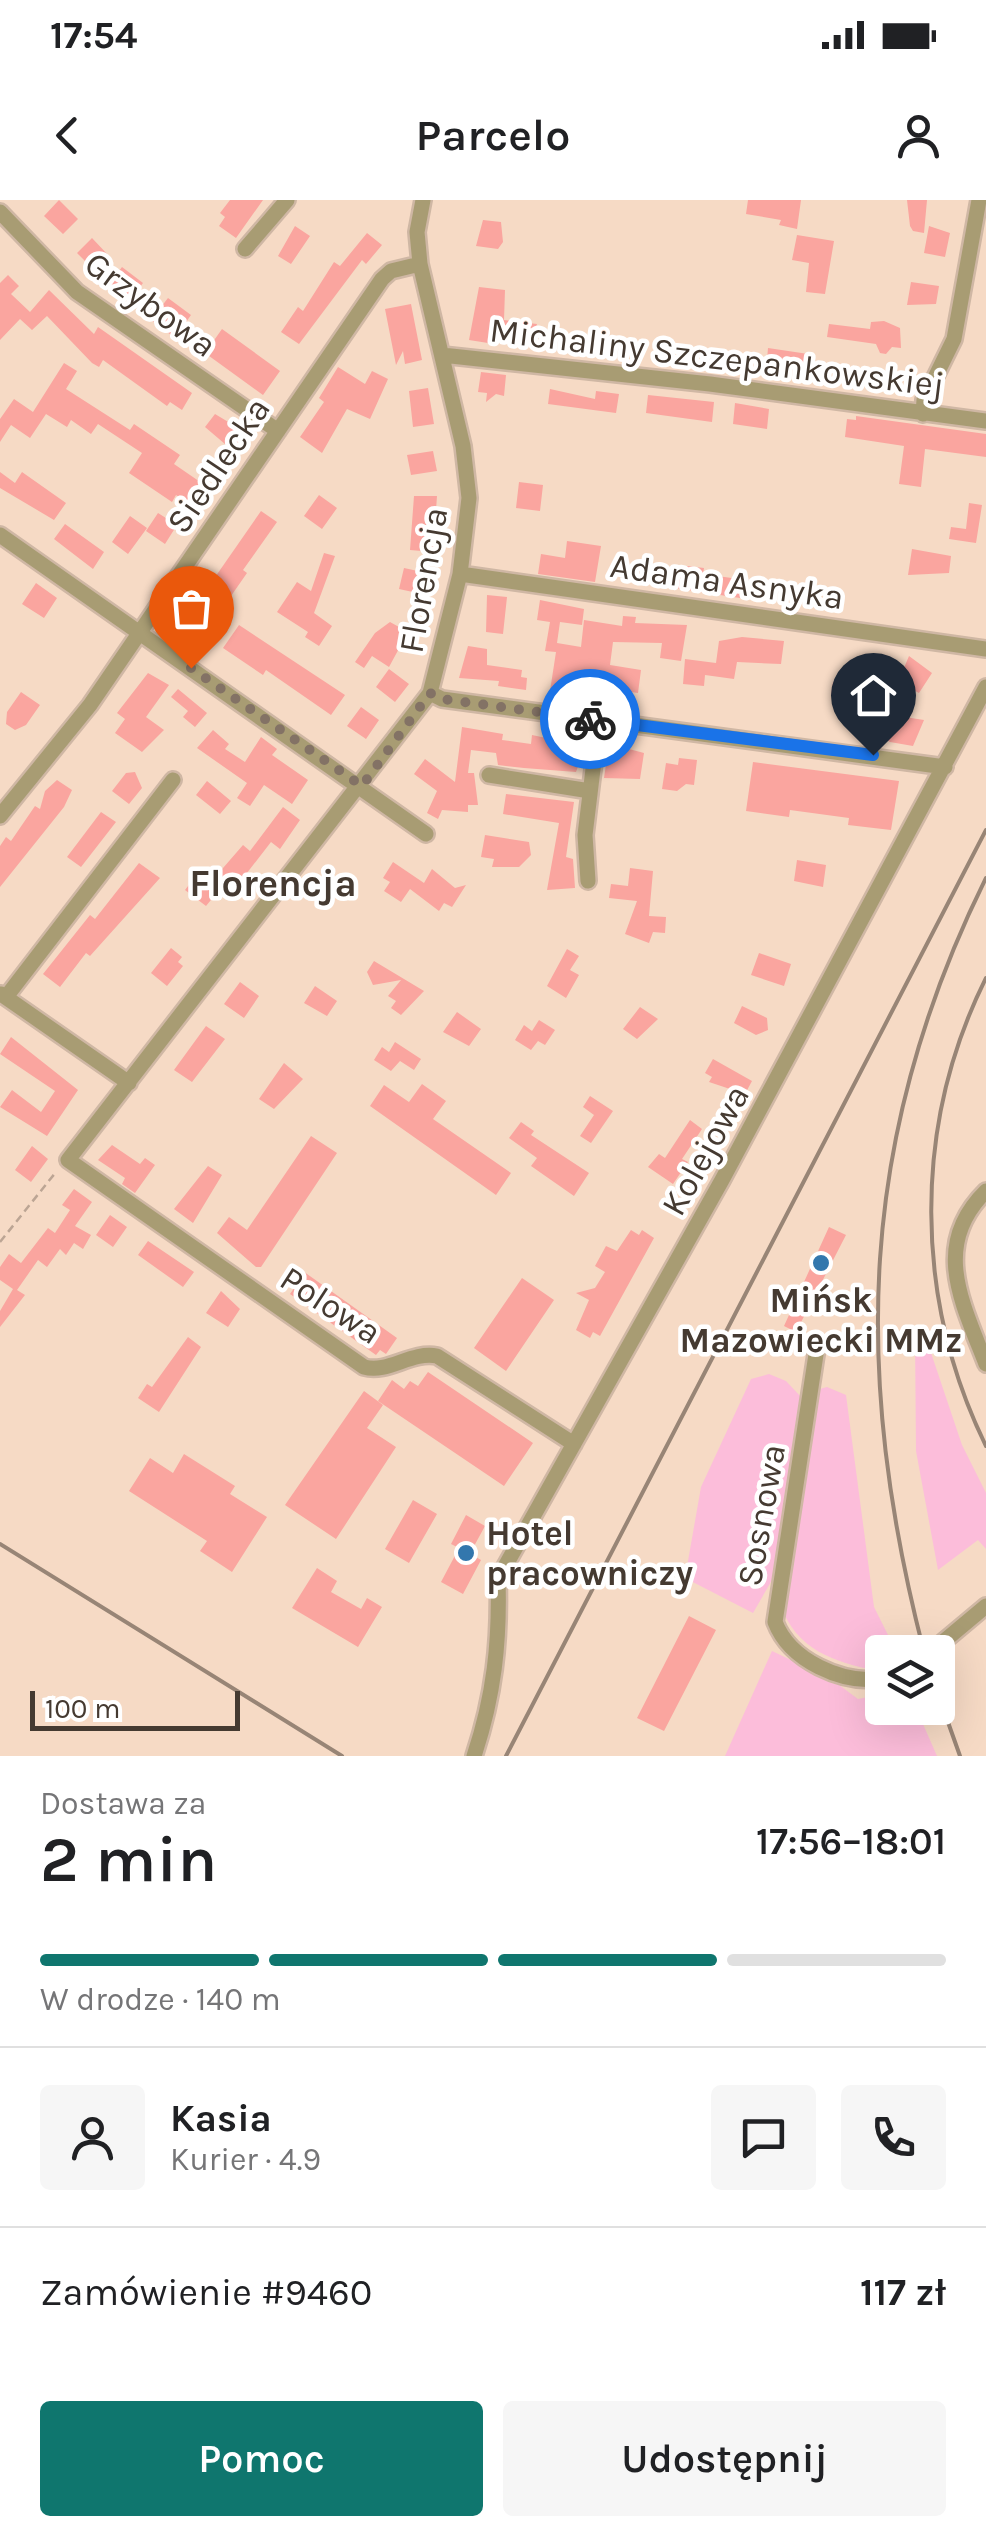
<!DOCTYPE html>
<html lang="pl">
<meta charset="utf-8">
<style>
body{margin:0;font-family:Karla,sans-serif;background:#f6f6f6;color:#202124;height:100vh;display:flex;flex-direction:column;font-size:38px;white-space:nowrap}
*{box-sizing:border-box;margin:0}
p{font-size:32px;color:#757577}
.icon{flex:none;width:55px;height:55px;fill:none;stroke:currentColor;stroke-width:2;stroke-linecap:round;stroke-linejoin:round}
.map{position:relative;height:1556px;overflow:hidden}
.drawer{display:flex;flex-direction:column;background:#fff;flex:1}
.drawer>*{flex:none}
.fabs{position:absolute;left:865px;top:1435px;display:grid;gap:20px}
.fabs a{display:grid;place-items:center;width:90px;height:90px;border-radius:10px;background:#fff;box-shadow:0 10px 40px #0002;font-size:50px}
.scale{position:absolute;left:30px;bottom:25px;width:210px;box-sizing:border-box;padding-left:10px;border:5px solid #453a31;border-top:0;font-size:28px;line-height:35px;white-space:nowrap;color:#453a31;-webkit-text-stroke:8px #fff;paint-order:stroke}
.pin{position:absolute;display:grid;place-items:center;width:85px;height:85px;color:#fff;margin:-102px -42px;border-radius:50% 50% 50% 0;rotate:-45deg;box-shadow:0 0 10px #0007}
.pin .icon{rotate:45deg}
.courier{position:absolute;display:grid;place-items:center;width:100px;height:100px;margin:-50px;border:8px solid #1a73e8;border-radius:50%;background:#fff;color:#222;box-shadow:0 2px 12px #0007}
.summary em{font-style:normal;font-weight:600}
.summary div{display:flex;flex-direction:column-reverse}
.summary{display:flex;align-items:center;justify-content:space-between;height:170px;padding:0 40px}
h1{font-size:65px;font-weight:600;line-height:75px}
.bar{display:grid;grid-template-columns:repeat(4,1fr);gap:15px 10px;align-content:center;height:120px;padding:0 40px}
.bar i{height:12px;border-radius:8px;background:#e0e0e0}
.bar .selected{background:#0f766e}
.bar p{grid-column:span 4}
.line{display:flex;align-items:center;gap:25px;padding:0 40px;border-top:2px solid #e0e0e0}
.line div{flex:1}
.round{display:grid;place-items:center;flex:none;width:105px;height:105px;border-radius:10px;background:#f6f6f6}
.primary-button{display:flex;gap:20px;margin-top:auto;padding:20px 40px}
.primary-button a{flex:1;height:115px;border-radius:10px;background:#0f766e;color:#fff;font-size:40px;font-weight:600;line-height:115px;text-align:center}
.primary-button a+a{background:#f6f6f6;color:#202124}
.status{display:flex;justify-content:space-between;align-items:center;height:70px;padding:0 50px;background:#fff;direction:ltr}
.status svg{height:28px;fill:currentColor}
header{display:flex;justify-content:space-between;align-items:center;height:130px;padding:0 40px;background:#fff;font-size:45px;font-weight:600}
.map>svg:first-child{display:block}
.green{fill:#fcbdda}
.building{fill:#faa59f}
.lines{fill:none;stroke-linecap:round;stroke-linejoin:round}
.minor-casing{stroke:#cfb7a4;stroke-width:20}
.path{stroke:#bca594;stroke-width:2.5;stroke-dasharray:8 5;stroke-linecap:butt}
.minor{stroke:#a89c73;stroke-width:15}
.rail{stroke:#988576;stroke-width:4}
.done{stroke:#837265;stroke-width:10;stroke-dasharray:0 18}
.route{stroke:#1a73e8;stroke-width:12}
.poi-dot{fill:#3377ad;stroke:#fff;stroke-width:4}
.labels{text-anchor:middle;stroke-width:9;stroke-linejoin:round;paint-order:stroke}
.street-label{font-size:35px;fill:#453a31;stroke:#fff}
.poi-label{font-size:35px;font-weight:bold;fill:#453a31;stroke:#fff}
.neighbourhood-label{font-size:38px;font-weight:bold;fill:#453a31;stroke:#fff}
</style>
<div class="status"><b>17:54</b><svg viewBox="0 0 49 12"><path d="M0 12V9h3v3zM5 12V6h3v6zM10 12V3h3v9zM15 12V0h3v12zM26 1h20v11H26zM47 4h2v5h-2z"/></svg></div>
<header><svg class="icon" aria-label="back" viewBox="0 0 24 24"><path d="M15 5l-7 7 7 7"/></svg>Parcelo<svg class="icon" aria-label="person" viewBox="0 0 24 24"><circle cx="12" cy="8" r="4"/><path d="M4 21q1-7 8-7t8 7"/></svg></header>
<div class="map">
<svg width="986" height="1556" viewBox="0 0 986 1556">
<rect width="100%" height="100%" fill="#f6dac5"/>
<!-- green -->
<path class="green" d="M924 1132 962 1245 986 1293V1349L978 1340 938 1370 916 1251 915 1136Z
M769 1174 786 1181 801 1197 772 1380 753 1413 685 1378 701 1287 751 1179Z
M827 1187 846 1195 874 1407 888 1435 877 1471C833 1461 797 1451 780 1404L816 1190Z
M772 1451 831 1479 858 1499 882 1494V1508H916L937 1556H725Z"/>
<!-- building -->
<path class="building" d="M59 0 78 19 63 34 44 16Z
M230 0H263L236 38 219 26 225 17 220 13Z
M748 0H801L797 29 779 25 781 20 746 14Z
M907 0H927L924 33 913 31 910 26Z
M483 20 501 22 503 42 498 49 476 46Z
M295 26 310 36 291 64 278 56Z
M929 26 950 33 945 57 924 53Z
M367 33 382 45 366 64 362 60 299 144 281 132 298 107 303 111 334 62 340 66Z
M797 35 834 41 825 94 806 92 809 63 792 60Z
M92 38 109 56 94 70 77 53Z
M122 67 143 83 130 100 109 84Z
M8 75 19 86 11 94 30 112 49 90 94 134 98 127 192 193 182 210 170 202 167 206 103 160 99 167 92 163 47 116 32 130 20 119 0 140V83Z
M911 82 939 86 936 104 907 105Z
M479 87 505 90 504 120 537 124 531 146 488 137V143L469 140Z
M168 98 191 115 175 138 151 120Z
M411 104 422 160 405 164 403 151 396 165 385 109Z
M884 121 900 128 901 148 892 147 886 154 880 153 876 144 827 137 829 124 870 129 871 122Z
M222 129 280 171 263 195 205 153Z
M768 148 815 155 812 181 794 179 791 163 767 160Z
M64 163 77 171 66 189 130 230 134 224 180 255 174 264 206 286 192 306 176 295 172 302 129 273 142 253 98 224 91 234 71 220 67 227 46 214 30 238 11 225 0 242V219L14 199 33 212Z
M338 167 365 184 372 171 388 179 370 219 347 209 322 253 300 237 324 202 319 198Z
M481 172 506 175 504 196 496 194 486 202 487 193 478 192Z
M428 188 434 224 413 227 409 191Z
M550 189 595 199 596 191 619 194 616 213 548 204Z
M648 195 714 202 712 222 646 213Z
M735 203 769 209 767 229 733 224Z
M215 214 245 232 232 250 205 227Z
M856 216 986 234V257L925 249 921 287 899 284 904 246 845 237 847 219 856 220Z
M433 251 437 271 411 275 407 255Z
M0 272 15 283 22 272 66 303 54 320 0 288Z
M519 282 543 285 540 311 516 308Z
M319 295 337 308 322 329 304 316Z
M414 296H437L433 352 410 350Z
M969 303 982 305 976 343 949 339 951 327 966 329Z
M261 311 277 322 243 370 247 373 231 396 211 383Z
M158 313 177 325 165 344 146 331Z
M130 316 147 328 128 354 112 342Z
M65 324 104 352 93 369 54 339Z
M567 341 601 346 595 382 538 374 541 354 565 358Z
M912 349 951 356 949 373 908 375Z
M324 353 335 356 314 413 332 426 319 446 305 437 308 432 277 412 297 382 311 391Z
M687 366 704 368 703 374 746 380 744 392 740 398 661 386 664 367 687 370Z
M404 368 427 373 422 394 399 389Z
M36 383 57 398 44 418 22 404Z
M487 395 507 397 503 434 486 432Z
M540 400 584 409 582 425 560 422 557 443 581 447 584 420 622 426 623 416 636 417 635 423 687 425 681 461 660 458 662 443 613 442 610 465 641 470 638 493 598 487 589 498 550 491 556 452 545 451 550 422 537 420Z
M390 422 408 432 389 467 372 456 364 468 355 462 375 433Z
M239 425 345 495 331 515 266 470 263 475 223 448Z
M742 437 784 441 781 464 737 462 734 479 705 475 704 486 683 484 685 459 716 463 719 441Z
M468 446 487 449V465L522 470 521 477 527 478 526 490 498 486 499 481 459 478Z
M909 456 932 473 919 493 898 482Z
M389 469 409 484 395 502 376 487Z
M148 473 169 485 146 517 164 530 142 552 115 533 125 519 117 513Z
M833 482 883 493 888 484 903 492 892 515 924 520 913 546 890 542 866 528 874 511 851 499 850 504 843 503 831 495Z
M178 489 207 513 195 527 183 517 188 511 171 497Z
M21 492 40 505 26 525 15 530 6 524 7 512Z
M361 507 379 520 366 539 347 526Z
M462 527 503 534 502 540 531 544 532 535 580 545 581 558 576 572 524 568 498 565 496 553 471 550 468 573H474L478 605H468V612L442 610 438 619 427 613 437 591 414 574 425 559 455 582Z
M213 530 229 544 225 549 245 562 261 537 277 549 272 555 308 580 292 604 264 585 250 606 237 598 247 583 197 548Z
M614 545 644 553 640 579 604 578 608 551Z
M679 558 697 560 694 585 686 584 677 591 662 589 666 563 678 565Z
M753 562 899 581 891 630 848 625 849 618 790 610 789 617 746 611Z
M135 572 142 588 129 604 112 591 126 573Z
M57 580 72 590 64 607 0 687V646L6 637 11 641 35 606 40 609 45 591Z
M207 581 231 601 220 614 196 595Z
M506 594 574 602 566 657 573 659 575 688 547 690 559 623 503 614Z
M283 607 300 620 280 649 271 642 233 691 224 684 206 706 185 690 198 673 210 683 243 645 250 651Z
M101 612 116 622 81 667 67 657Z
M485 635 529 642 531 655 519 667H492L494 659 481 657Z
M797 660 826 665 823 687 794 681Z
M393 662 424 683 432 669 455 688 466 685 452 707 444 703 439 711 410 689 401 702 384 691 390 682 383 678Z
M139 663 160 678 90 756 86 753 60 787 43 774 90 715 95 719Z
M630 668 653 671 649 716 666 717 665 733 653 732 649 743 625 734 637 701 609 698 611 684 628 686Z
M171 748 182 757 178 762 183 766 167 786 151 773Z
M567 749 579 756 570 770 579 775 566 798 547 786Z
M759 753 791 764 784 786 751 775Z
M374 761 424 791 401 815 391 808 396 801 388 796 401 780 373 785 367 772Z
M240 782 259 796 244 818 224 804Z
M315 786 337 801 327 816 304 803Z
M742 806 767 818 768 830 756 835 734 823Z
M640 807 658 819 637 839 623 829Z
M457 812 481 829 469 846 443 832Z
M539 820 555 830 545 845 538 841 531 850 515 840 524 825 532 831Z
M206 826 225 839 192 882 174 870Z
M11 837 78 890 47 936 0 907 12 890 41 912 55 891 0 854Z
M395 842 421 859 414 870 400 861 391 871 374 860 382 847 389 852Z
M713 859 752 881 745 894 709 882 712 877 705 873Z
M284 863 303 879 274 909 259 899Z
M422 884 446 901 433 919 511 973 496 995 370 906 384 885 409 902Z
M590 896 613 911 591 943 580 936 594 915 583 907Z
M690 920 702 929 682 959 688 962 673 984 648 967 659 954 665 958Z
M521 922 534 931 531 935 589 973 574 996 531 966 537 958 509 938Z
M311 936 337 953 261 1067H256L217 1033 229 1017 247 1030Z
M112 945 140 964 145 958 155 965 135 993 122 984 125 978 98 960Z
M32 946 48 959 31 982 15 970Z
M208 966 222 975 193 1023 174 1009Z
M74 989 92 1002 75 1026 91 1035 83 1049 74 1043 66 1055 60 1049 47 1067 38 1060 17 1090 25 1095 0 1127V1111L13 1089 0 1080V1067L9 1054 21 1063 48 1028 55 1033 70 1010 62 1005Z
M110 1015 127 1027 113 1047 96 1035Z
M829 1027 846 1035 796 1132 784 1126Z
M631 1030 639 1035 642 1030 654 1038 600 1136 593 1132 590 1138 576 1130 589 1100 576 1093 595 1088 605 1072 595 1066 606 1046 617 1051Z
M148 1041 194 1072 183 1087 138 1055Z
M293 1064 397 1138 386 1154 380 1150 376 1155 290 1094 297 1084 286 1076Z
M522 1078 554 1100 506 1171 474 1148Z
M221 1091 240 1109 228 1127 206 1113Z
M188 1137 201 1147 159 1212 138 1198 147 1184 152 1187Z
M428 1172 533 1243 504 1286 378 1201 392 1180 404 1189 410 1181 418 1186Z
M364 1191 383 1205 367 1228 396 1247 336 1339 285 1305Z
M184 1254 235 1286 230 1294 267 1317 232 1372 200 1351 207 1341 129 1291 150 1258 173 1273Z
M413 1300 437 1314 409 1363 385 1349Z
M466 1315 485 1326 473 1348 477 1350 474 1356 481 1360 463 1394 441 1382 459 1348 451 1344Z
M317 1368 337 1381 331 1392 361 1409 367 1398 382 1407 358 1447 292 1408Z
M689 1416 716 1430 664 1531 637 1518Z"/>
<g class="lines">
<defs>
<path id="minor" d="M0 12 77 92 278 231
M245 49 287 0
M420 64 463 246 469 298 460 374 430 493 68 960 364 1167C388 1174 411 1151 437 1156L574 1244
M442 155 710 184 986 221
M923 214 924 200 954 139 979 0
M0 335 426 634
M460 374 986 449
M430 493 442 499 945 567
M489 575 590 591
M0 616 90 505 382 79 391 71 420 64 417 32 423 0
M588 681 585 635 599 520
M1 794 129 883
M6 797 173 580
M986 991C931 1045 962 1102 986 1164
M817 1148 775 1422C790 1461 842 1484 882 1479
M931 1452 986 1406
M474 1556C494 1496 500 1442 498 1379L722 980 986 487"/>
</defs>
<!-- minor casing -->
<use href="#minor" class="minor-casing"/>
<!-- path -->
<path class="path" d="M0 1042 56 972"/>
<!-- minor -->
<use href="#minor" class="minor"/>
<!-- rail -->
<path class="rail" d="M986 778C912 926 914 1099 986 1246
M0 1344 342 1556
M924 1452C853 1176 857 938 986 678
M938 1494 960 1556
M506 1556 986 630"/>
</g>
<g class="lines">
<!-- done -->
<path class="done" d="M191 468 362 586 430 493 442 499 590 519"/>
<!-- route -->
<path class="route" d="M590 519 873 555"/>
</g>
<!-- markers -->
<g class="poi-dot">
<circle cx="821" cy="1063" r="10"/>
<circle cx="466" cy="1353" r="10"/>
</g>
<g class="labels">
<!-- street labels -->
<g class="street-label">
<text transform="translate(151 104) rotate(36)" y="12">Grzybowa</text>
<text transform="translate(717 157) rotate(7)" y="12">Michaliny Szczepankowskiej</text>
<text transform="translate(218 265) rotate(-56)" y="12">Siedlecka</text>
<text transform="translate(423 380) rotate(-80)" y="12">Florencja</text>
<text transform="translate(727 381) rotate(8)" y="12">Adama Asnyka</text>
<text transform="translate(705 950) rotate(-61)" y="12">Kolejowa</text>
<text transform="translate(331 1105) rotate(33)" y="12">Polowa</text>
<text transform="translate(761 1315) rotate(-80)" y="12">Sosnowa</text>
</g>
<!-- poi labels -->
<g class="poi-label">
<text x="821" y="1112">Mińsk<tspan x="821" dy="40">Mazowiecki MMz</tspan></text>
<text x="486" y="1345" text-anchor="start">Hotel<tspan x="486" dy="40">pracowniczy</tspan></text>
</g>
<!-- neighbourhood labels -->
<g class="neighbourhood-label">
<text x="273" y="696">Florencja</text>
</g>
</g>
</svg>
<div class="fabs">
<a><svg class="icon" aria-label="layers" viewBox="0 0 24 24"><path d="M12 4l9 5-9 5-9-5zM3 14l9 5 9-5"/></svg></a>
</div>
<div class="scale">100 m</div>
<div class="pin" style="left:191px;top:468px;background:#ea580c"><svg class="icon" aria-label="bag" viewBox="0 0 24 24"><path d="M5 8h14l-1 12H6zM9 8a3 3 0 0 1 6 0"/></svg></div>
<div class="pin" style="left:873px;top:555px;background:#1f2937"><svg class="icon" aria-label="home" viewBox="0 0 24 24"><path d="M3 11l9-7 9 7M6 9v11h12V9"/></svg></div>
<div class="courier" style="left:590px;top:519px"><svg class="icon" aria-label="bike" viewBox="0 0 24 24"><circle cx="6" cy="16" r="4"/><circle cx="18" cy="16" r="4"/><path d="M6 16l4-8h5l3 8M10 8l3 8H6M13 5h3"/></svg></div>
</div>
<section class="drawer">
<div class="summary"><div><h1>2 min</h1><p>Dostawa za</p></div><em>17:56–18:01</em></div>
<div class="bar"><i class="selected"></i><i class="selected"></i><i class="selected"></i><i></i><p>W drodze · 140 m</p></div>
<div class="line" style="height:180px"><a class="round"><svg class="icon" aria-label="person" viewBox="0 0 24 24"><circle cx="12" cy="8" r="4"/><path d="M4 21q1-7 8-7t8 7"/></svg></a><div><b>Kasia</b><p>Kurier · 4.9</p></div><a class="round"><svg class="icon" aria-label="chat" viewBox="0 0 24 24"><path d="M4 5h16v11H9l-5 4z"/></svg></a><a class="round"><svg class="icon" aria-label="phone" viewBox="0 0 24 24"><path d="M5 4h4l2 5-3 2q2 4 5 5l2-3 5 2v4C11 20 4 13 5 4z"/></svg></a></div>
<div class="line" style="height:130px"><div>Zamówienie #9460</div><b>117 zł</b></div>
<div class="primary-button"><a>Pomoc</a><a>Udostępnij</a></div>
</section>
